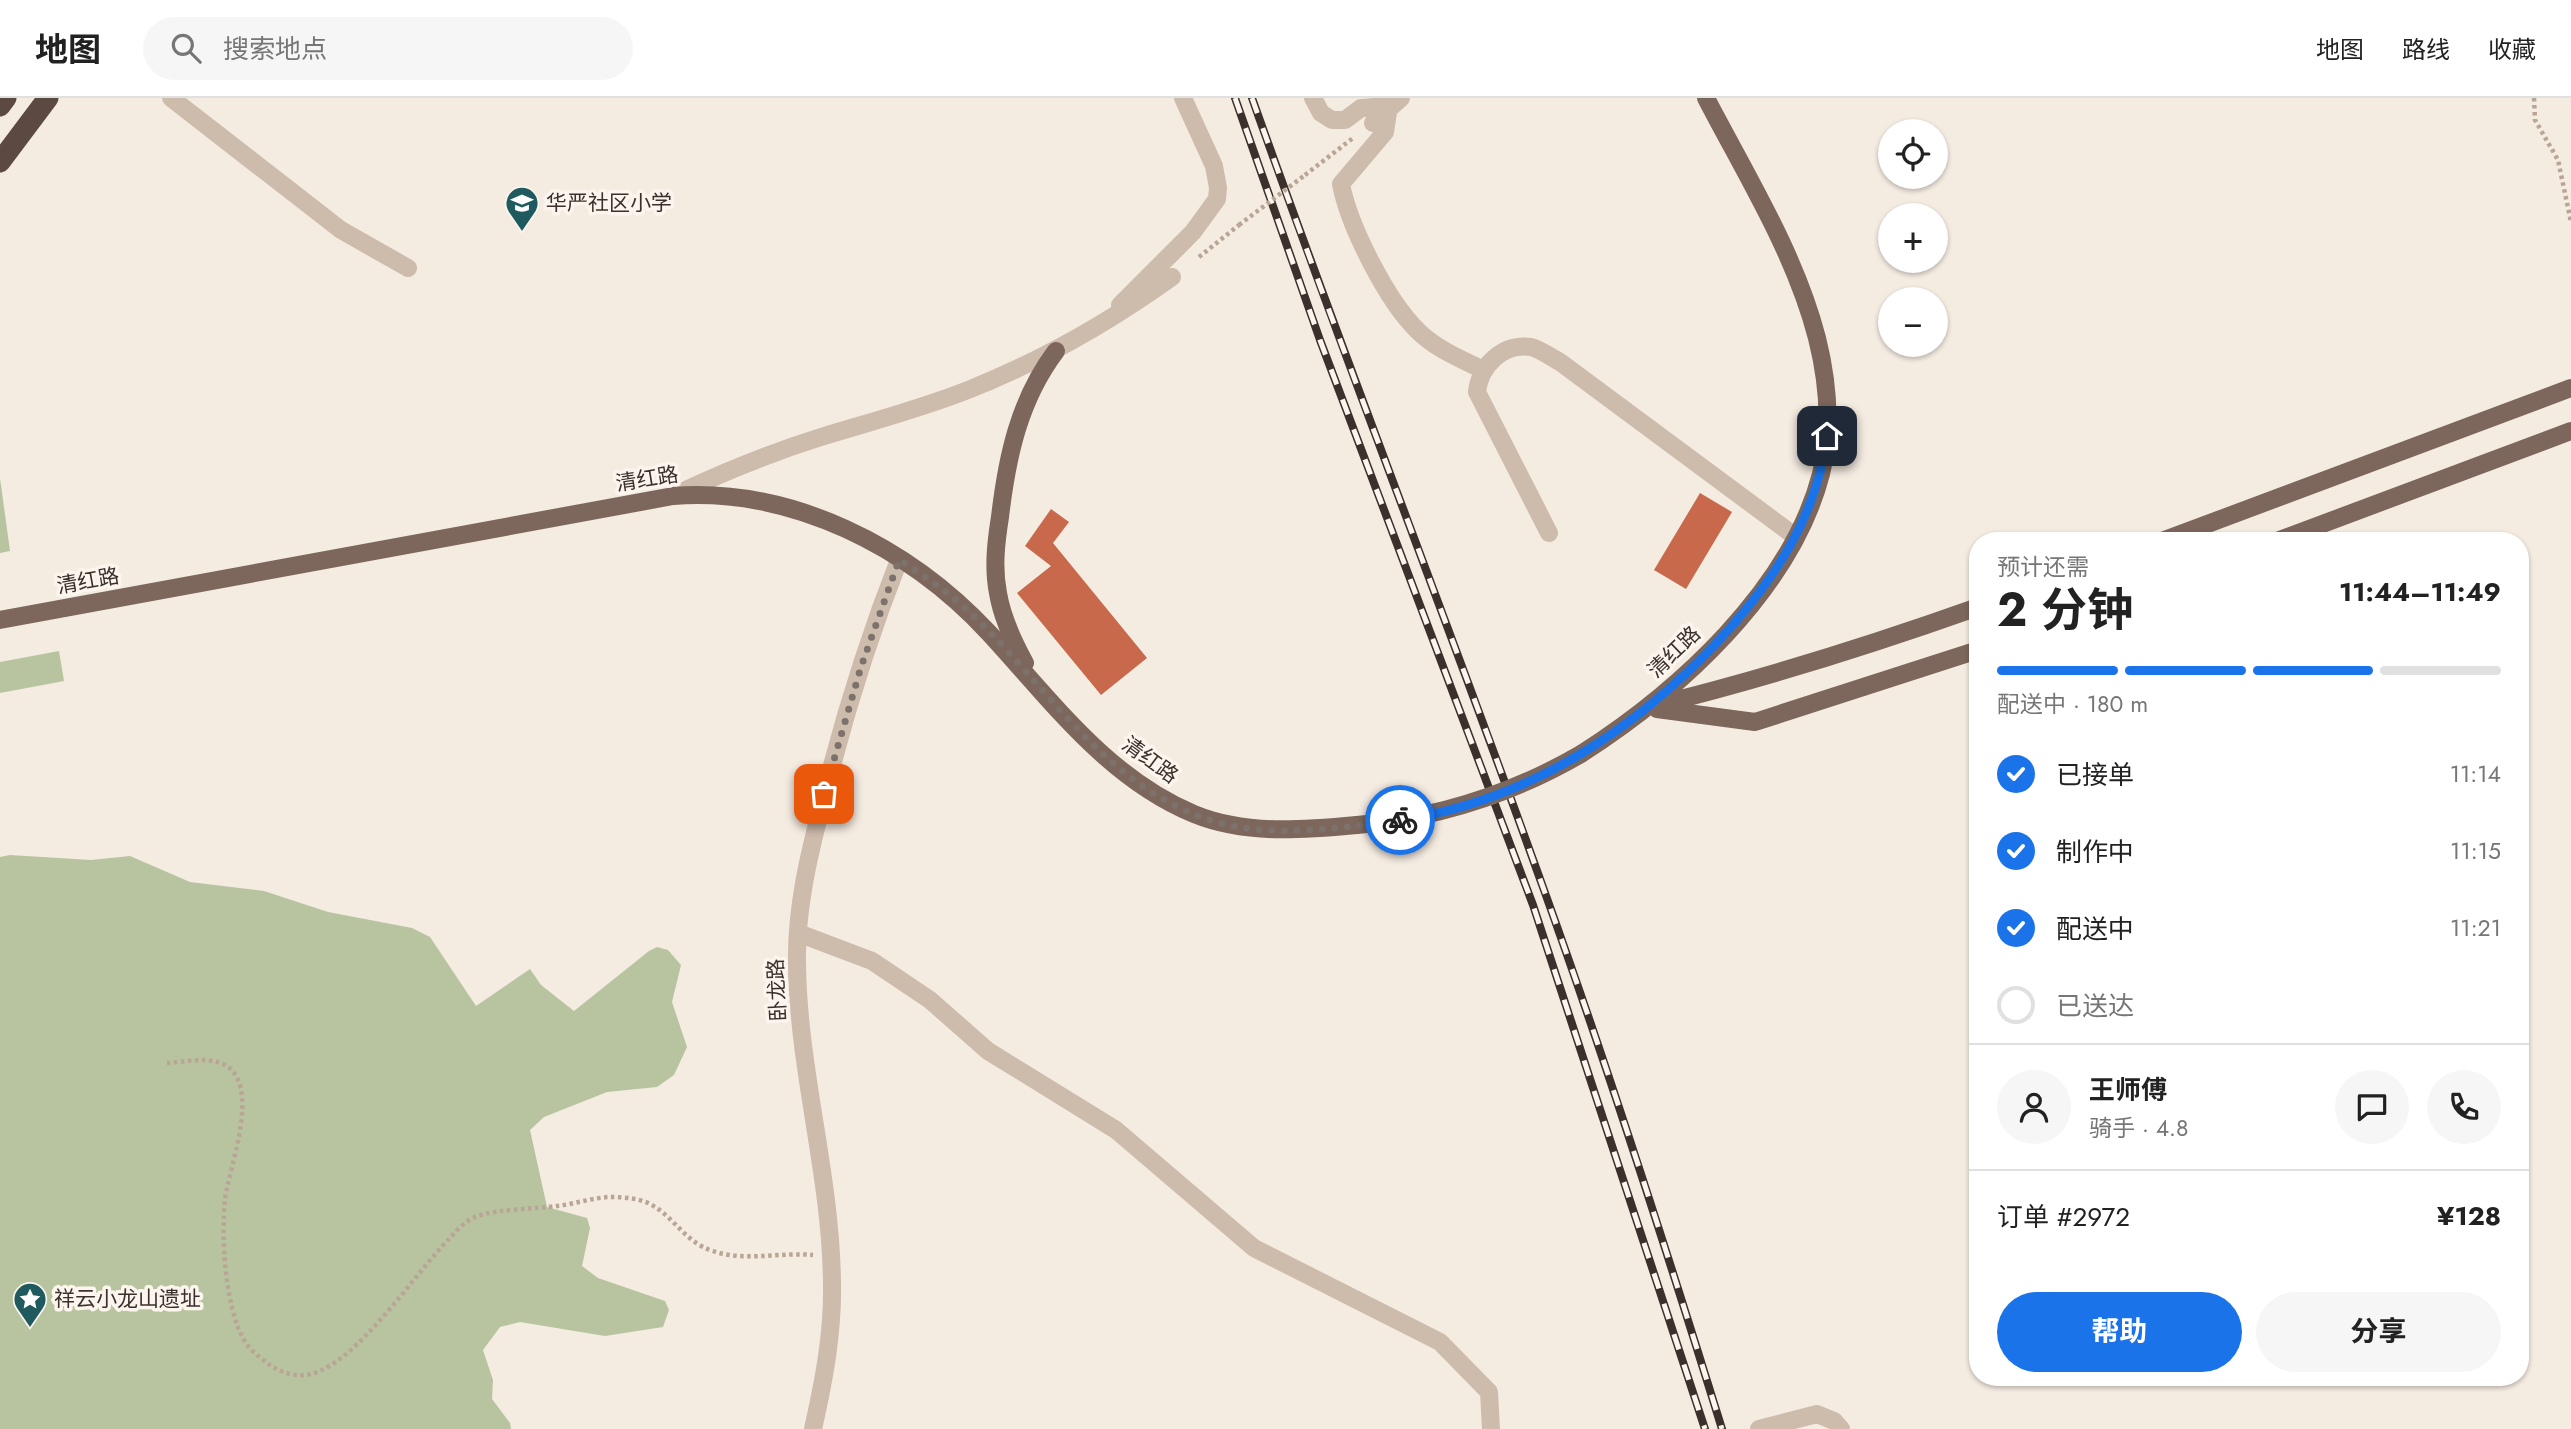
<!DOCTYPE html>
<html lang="zh">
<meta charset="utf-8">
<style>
body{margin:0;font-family:Jost,"Noto Sans SC",sans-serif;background:#f6f6f6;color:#222;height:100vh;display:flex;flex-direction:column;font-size:26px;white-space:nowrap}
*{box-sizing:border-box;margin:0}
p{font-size:23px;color:#767676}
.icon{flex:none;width:38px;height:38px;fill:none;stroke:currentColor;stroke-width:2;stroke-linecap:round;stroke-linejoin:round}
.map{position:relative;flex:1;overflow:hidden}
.panel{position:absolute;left:1969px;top:434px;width:560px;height:854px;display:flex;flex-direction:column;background:#fff;border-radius:28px;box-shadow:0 2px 5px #0004}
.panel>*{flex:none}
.tools{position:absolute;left:1878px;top:21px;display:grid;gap:14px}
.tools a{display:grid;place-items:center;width:70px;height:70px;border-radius:50%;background:#fff;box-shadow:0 2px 5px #0004;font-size:35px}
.pin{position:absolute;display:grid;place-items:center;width:60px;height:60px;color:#fff;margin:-30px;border-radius:14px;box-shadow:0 4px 10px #0006}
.courier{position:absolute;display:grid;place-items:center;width:70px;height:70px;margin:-35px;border:5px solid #1a73e8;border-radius:50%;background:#fff;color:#222;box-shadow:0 2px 9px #0007}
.head em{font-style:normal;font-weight:700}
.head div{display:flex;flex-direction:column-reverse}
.head{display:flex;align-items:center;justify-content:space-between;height:119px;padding:0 28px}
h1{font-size:46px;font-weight:700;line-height:52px}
.bar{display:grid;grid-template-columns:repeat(4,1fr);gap:10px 7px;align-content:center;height:84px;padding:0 28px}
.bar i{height:9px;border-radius:5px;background:#e0e0e0}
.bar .current{background:#1a73e8}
.bar p{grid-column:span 4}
.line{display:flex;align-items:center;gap:18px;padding:0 28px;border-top:2px solid #e0e0e0}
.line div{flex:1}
.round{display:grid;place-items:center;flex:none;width:74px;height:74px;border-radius:37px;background:#f6f6f6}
ol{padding:0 28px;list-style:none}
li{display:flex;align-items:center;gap:21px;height:77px}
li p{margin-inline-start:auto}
li .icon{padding:7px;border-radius:50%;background:#1a73e8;color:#fff;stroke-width:4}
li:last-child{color:#767676}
li i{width:38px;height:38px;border:4px solid #e0e0e0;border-radius:50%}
.primary-button{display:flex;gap:14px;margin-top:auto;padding:14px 28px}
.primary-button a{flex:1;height:80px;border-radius:42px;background:#1a73e8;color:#fff;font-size:28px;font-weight:700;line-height:80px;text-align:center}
.primary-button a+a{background:#f6f6f6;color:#222}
header{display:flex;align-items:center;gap:42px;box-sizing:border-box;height:98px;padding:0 35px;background:#fff;border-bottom:2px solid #e0e0e0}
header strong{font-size:33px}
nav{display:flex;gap:38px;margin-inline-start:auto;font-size:24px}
.search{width:490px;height:63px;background:#f6f6f6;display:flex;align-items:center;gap:18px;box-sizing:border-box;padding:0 24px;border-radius:38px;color:#767676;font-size:26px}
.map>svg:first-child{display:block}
.green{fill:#b8c4a0}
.building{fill:#c8694b}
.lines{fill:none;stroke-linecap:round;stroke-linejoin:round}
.path{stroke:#b9a596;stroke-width:4.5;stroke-dasharray:3.5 3.5;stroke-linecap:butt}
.minor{stroke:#cdbbac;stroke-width:18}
.major{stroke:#7d675c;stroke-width:18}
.highway{stroke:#5c4a42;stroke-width:21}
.rail-casing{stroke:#3b302b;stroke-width:8}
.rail{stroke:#fbf5ee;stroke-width:5;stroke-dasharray:16;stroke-linecap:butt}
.path-bridge{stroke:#b9a596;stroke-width:4.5;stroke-dasharray:3.5 3.5;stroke-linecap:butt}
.major-bridge{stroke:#7d675c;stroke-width:18}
.done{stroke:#7c716b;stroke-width:7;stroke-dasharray:0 12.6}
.route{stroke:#1a73e8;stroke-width:9}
.labels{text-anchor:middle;stroke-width:7;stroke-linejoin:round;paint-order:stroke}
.poi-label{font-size:21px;fill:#3b302b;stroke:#fbf5ee;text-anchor:start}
.street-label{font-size:21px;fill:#3b302b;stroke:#fbf5ee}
</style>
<header>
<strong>地图</strong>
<div class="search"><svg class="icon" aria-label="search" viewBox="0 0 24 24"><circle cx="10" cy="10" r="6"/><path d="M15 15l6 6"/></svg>搜索地点</div>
<nav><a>地图</a><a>路线</a><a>收藏</a></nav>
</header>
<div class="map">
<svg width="2571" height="1331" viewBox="0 0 2571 1331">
<rect width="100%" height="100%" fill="#f4ebe1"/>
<!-- green -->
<path class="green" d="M0 380 10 453 0 455Z
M59 553 64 583 0 595V564Z
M10 757 91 762 130 758 190 784 264 793 328 814 412 830 430 839 476 908 530 871 541 887 574 913 649 853 657 849 668 852 681 867 672 904 687 949 674 977 657 989 607 994 544 1019 530 1032 547 1109 587 1120 590 1130 582 1168 598 1180 665 1203 669 1212 663 1229 605 1238 520 1224 500 1229 483 1252 493 1282 492 1301 510 1325 511 1331H0V759Z"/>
<!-- building -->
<path class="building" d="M1700 395 1732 414 1686 491 1654 472Z
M1051 411 1069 424 1053 445 1147 560 1101 597 1017 495 1051 468 1025 448Z"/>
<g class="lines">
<!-- path -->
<path class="path" d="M2534 0 2535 22 2558 62 2571 124
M1305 77 1353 40
M1199 159 1239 127
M167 965C184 964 210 958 225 967 262 988 229 1069 225 1102 221 1139 225 1209 244 1242 248 1250 259 1259 266 1264 278 1274 296 1280 311 1276 357 1265 415 1175 449 1141 457 1132 467 1121 478 1118 497 1111 535 1111 557 1108 574 1106 592 1100 609 1099 622 1099 639 1100 650 1106 675 1119 684 1144 713 1153 744 1164 780 1154 813 1157"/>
<!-- minor -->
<path class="minor" d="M171 0 341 132 408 170
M1313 0 1321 15 1332 22H1345L1361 10 1389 8 1385 34 1341 86C1349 128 1387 203 1418 233 1436 251 1461 261 1483 272
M1373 25 1401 0
M1120 207 1193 134 1217 101 1218 90 1214 68 1183 0
M673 398C721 375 770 355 821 339 870 324 920 311 968 292 1041 263 1108 225 1172 179
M1549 435 1477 294C1480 268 1502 245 1531 249 1540 251 1552 260 1560 264L1796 439
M798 835 872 863 930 902 988 953 1116 1032 1254 1150 1440 1244 1489 1294 1491 1331
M813 1331C824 1282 833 1235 832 1185 831 1077 798 972 797 865 796 810 809 756 823 703 843 621 868 541 899 462
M1759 1331 1817 1316 1834 1323 1841 1331"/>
<!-- major -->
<path class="major" d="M2162 443 2571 290
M2277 443 2571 333
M0 522 673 398C792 389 909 449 989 535 1051 602 1107 680 1194 716 1245 737 1303 732 1357 727
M1025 565C1013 543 1002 520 998 495 993 470 996 444 1000 419 1007 359 1019 302 1056 253
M1653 608C1763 581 1871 547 1978 509
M1657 611 1755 624 1978 552
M1581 656C1678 594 1791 492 1821 376 1832 331 1828 284 1817 240 1795 155 1746 77 1706 0"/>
<!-- highway -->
<path class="highway" d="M0 8 6 0
M0 64 48 0"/>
<defs>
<path id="rail" d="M1235 0 1320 242 1533 807 1705 1331
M1252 0C1346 265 1449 527 1544 792 1608 970 1666 1150 1722 1331"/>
</defs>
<!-- rail casing -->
<use href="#rail" class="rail-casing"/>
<!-- rail -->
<use href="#rail" class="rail"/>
<!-- path-bridge -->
<path class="path-bridge" d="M1239 127 1305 77"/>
<!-- major-bridge -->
<path class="major-bridge" d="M1357 727C1437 720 1512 696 1581 656"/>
</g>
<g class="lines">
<!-- done -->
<path class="done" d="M824 696 861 569 899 462C921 476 943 490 963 508 1047 584 1104 693 1220 725 1274 740 1345 730 1400 722"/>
<!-- route -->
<path class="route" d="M1400 722C1526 704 1636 632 1721 540 1775 481 1817 418 1827 338"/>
</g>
<!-- icons -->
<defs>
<symbol id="school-pin" viewBox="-11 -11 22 30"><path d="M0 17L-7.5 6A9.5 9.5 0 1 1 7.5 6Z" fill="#1f5a5e" stroke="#fbf5ee"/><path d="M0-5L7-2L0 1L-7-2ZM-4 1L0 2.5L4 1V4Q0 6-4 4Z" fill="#fff"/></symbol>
<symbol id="sight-pin" viewBox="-11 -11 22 30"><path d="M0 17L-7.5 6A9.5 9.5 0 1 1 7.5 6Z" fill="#1f5a5e" stroke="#fbf5ee"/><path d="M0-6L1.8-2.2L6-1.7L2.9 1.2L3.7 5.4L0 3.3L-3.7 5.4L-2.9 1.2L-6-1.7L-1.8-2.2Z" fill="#fff"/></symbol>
</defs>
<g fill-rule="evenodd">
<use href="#school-pin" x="503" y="86" width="38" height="52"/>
<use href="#sight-pin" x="11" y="1182" width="38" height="52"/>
</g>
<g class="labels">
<!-- poi labels -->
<g class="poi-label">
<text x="546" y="112">华严社区小学</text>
<text x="54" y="1208">祥云小龙山遗址</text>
</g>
<!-- street labels -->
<g class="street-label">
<text transform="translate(647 381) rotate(-9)" y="7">清红路</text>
<text transform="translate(88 483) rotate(-10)" y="7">清红路</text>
<text transform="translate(1674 554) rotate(-44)" y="7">清红路</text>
<text transform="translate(1150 662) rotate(36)" y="7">清红路</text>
<text transform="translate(777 892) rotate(-93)" y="7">卧龙路</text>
</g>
</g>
</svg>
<div class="tools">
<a><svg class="icon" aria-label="locate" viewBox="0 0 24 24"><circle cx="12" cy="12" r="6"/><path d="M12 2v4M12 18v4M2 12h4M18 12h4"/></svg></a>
<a>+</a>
<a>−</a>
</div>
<div class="pin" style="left:824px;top:696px;background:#ea580c"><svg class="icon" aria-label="bag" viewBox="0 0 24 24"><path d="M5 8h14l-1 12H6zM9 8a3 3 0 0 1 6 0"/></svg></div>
<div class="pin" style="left:1827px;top:338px;background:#1f2937"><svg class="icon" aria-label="home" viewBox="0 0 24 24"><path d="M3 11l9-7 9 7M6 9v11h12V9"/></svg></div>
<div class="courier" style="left:1400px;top:722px"><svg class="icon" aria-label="bike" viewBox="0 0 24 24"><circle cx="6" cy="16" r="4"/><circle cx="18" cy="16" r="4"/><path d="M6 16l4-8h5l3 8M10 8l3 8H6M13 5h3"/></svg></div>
<section class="panel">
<div class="head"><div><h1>2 分钟</h1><p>预计还需</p></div><em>11:44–11:49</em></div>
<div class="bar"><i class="current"></i><i class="current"></i><i class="current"></i><i></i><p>配送中 · 180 m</p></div>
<ol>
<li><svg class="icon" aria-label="check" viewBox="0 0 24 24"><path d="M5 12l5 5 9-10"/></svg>已接单<p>11:14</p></li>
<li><svg class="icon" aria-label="check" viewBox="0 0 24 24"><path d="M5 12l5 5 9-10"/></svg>制作中<p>11:15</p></li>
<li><svg class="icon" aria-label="check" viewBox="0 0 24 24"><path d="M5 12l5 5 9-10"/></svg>配送中<p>11:21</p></li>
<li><i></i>已送达</li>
</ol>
<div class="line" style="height:126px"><a class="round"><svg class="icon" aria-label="person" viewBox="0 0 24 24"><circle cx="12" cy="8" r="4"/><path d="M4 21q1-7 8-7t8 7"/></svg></a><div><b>王师傅</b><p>骑手 · 4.8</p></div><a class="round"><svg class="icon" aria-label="chat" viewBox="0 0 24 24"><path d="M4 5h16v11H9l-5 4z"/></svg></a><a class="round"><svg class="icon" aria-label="phone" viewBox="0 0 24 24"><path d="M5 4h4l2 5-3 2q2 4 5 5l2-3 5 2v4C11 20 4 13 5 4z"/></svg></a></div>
<div class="line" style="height:91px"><div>订单 #2972</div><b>¥128</b></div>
<div class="primary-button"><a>帮助</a><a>分享</a></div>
</section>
</div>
